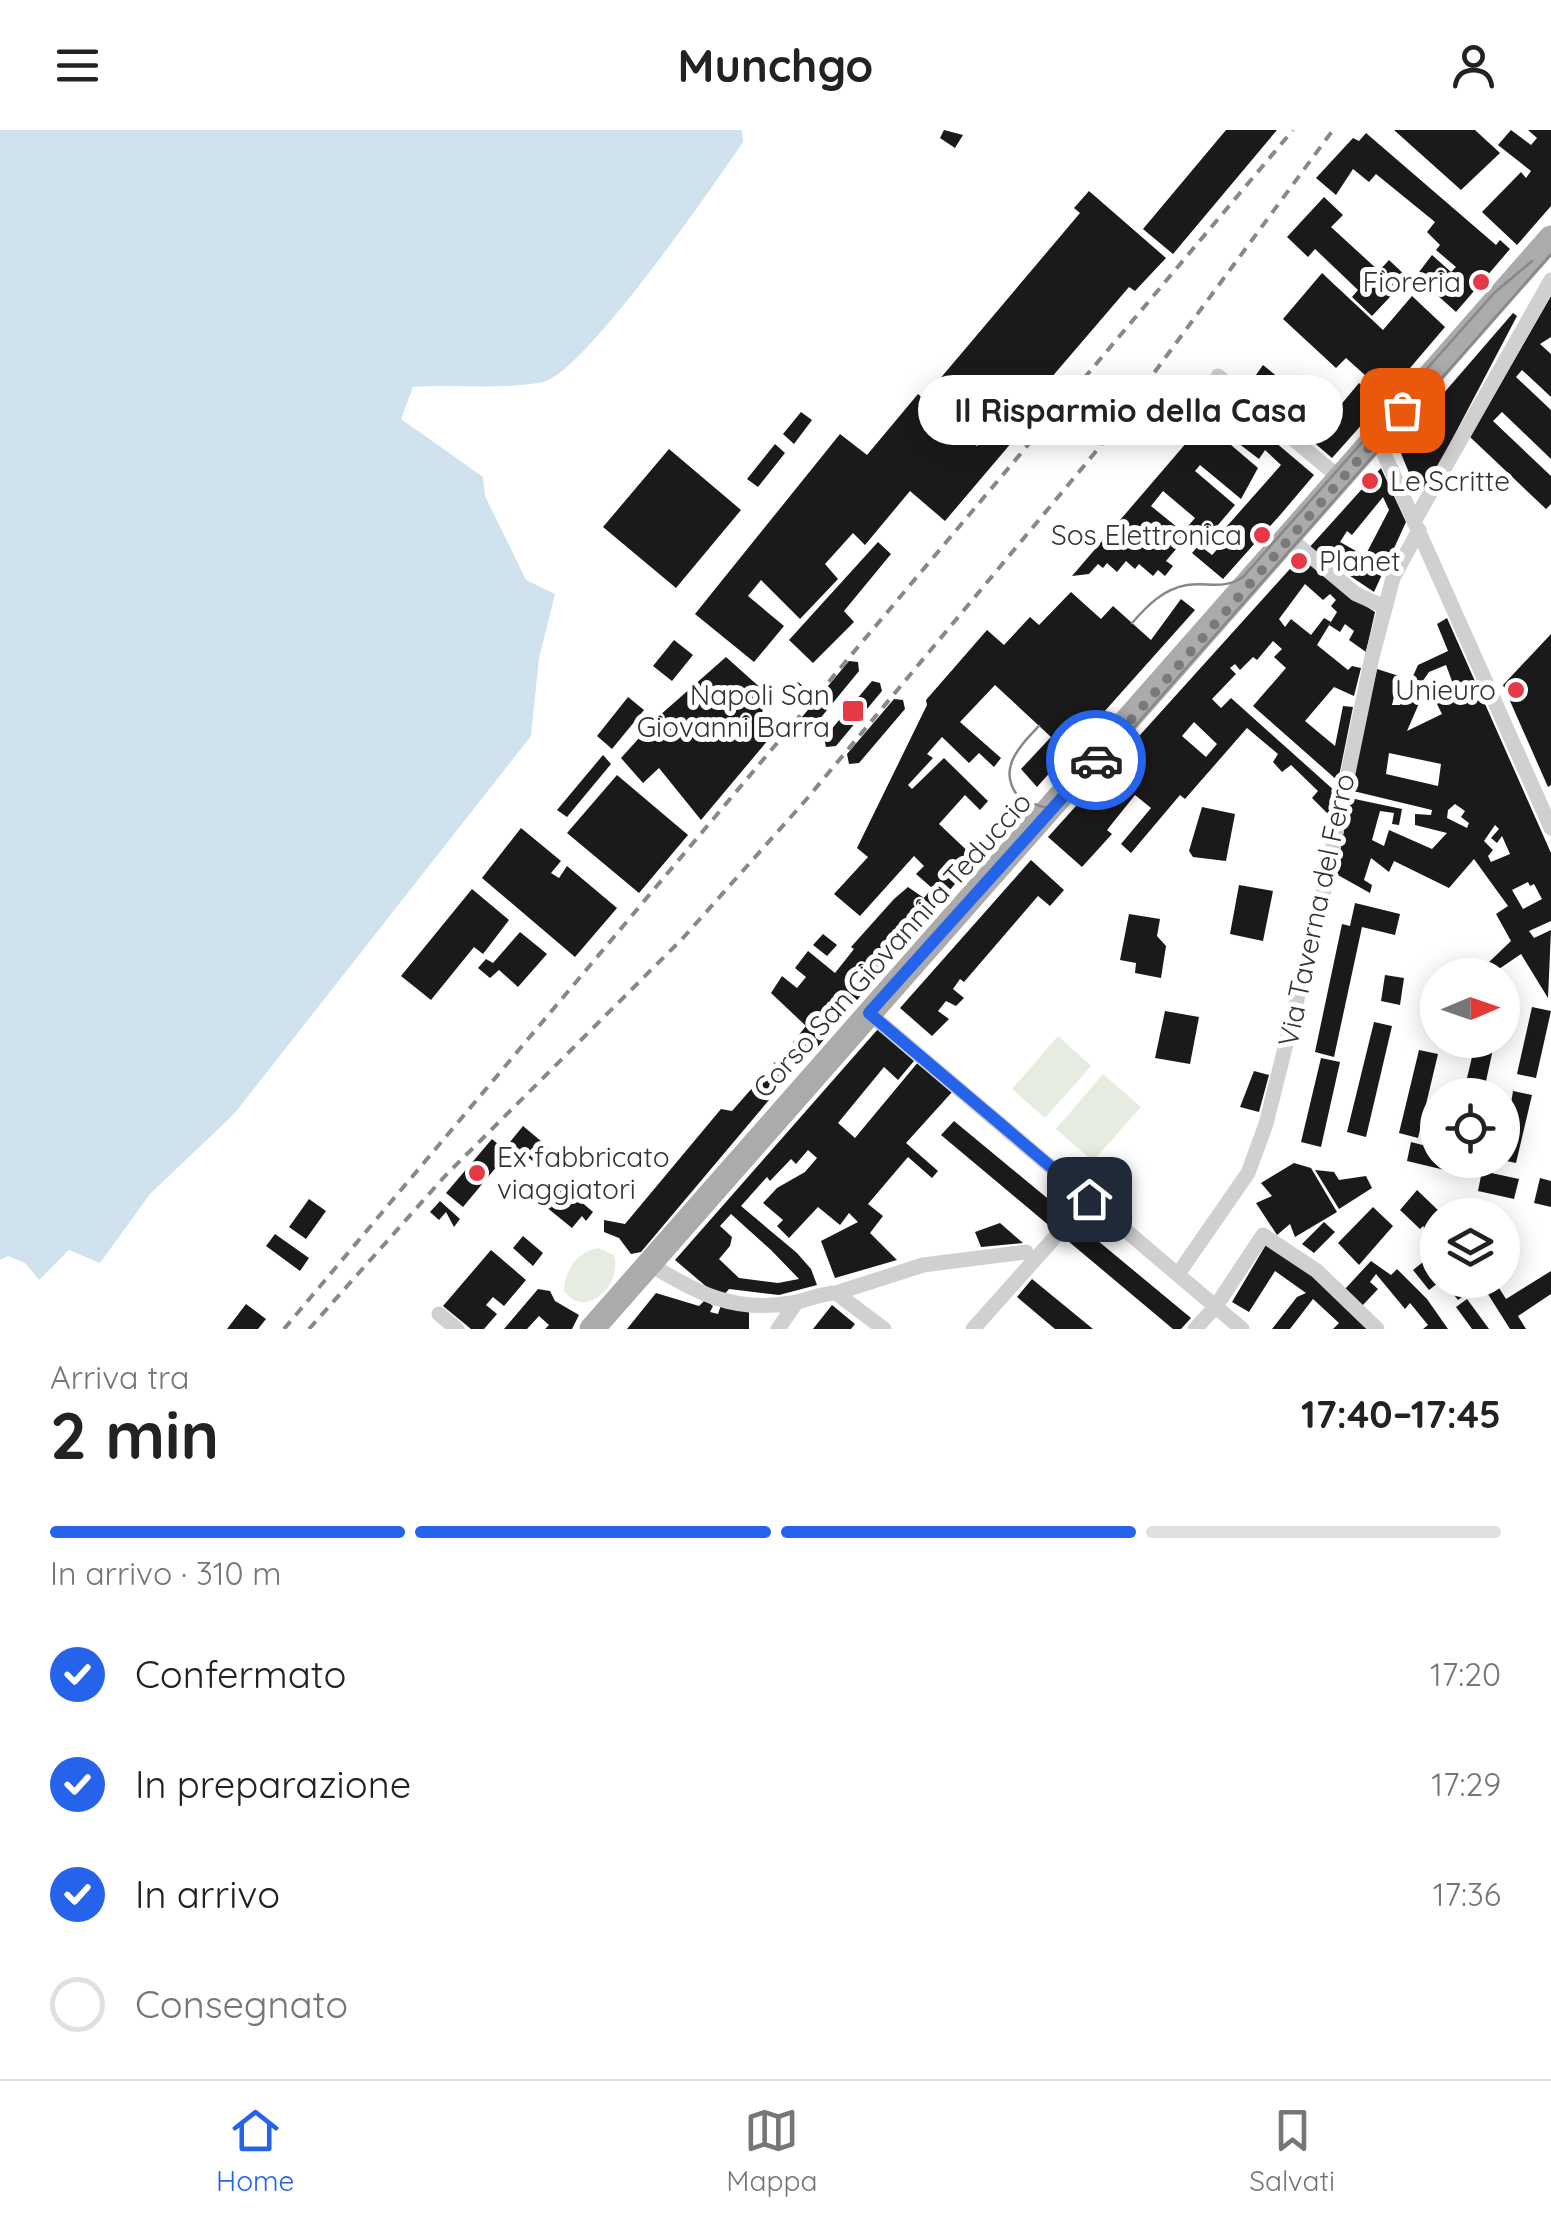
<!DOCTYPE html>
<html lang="it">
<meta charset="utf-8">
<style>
body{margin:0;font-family:Quicksand,sans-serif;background:#f6f6f6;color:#222;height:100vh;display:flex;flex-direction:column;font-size:38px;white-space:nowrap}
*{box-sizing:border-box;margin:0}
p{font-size:32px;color:#767676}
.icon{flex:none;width:55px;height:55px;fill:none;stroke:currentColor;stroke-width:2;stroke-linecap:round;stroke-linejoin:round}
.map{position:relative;height:1199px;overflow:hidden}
.details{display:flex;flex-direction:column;background:#fff;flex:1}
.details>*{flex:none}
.needle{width:65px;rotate:88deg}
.buttons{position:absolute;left:1420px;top:828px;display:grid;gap:20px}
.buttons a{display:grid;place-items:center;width:100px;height:100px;border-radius:50%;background:#fff;box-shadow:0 5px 25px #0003;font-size:50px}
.pin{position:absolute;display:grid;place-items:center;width:85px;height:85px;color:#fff;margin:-42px;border-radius:20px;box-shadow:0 5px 15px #0006}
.courier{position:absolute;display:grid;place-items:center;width:100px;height:100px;margin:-50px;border:8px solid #2563eb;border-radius:50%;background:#fff;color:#222;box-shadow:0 2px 12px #0007}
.bubble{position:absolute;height:70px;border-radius:35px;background:#fff;box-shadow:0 5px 25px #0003;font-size:32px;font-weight:800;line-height:70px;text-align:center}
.head em{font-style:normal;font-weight:800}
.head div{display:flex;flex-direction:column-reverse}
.head{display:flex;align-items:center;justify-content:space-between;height:170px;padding:0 50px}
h1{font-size:65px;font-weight:800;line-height:75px}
.bar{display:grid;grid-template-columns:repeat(4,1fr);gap:15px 10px;align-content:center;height:120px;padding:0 50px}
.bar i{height:12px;border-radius:8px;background:#e0e0e0}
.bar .current{background:#2563eb}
.bar p{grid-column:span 4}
ol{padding:0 50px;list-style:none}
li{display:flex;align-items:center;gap:30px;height:110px}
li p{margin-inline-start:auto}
li .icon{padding:10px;border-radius:50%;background:#2563eb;color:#fff;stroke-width:4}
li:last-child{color:#767676}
li i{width:55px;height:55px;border:5px solid #e0e0e0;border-radius:50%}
header{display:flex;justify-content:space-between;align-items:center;height:130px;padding:0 50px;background:#fff;font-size:45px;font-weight:800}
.dock{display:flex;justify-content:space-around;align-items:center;height:140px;border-top:2px solid #e0e0e0;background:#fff;font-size:28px;color:#767676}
.dock a{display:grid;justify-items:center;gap:5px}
.dock .current{color:#2563eb}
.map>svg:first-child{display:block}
.green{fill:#e6ecdf}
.water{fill:#cfe2ee}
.building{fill:#1a1a1a;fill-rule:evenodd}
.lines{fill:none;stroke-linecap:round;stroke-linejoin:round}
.minor{stroke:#d0d0d0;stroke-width:15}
.primary{stroke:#ababab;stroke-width:25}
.tram{stroke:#888;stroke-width:2.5}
.rail{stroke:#888;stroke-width:4;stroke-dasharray:10 8;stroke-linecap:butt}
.done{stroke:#7a7a7a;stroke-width:10;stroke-dasharray:0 18}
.route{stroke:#2563eb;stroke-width:12}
.poi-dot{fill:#e63946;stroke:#fff;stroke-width:4}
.labels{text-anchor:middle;stroke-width:10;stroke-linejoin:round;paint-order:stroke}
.poi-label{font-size:28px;fill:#333;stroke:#fff;text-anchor:end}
.street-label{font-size:28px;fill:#333;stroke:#fff}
</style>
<header><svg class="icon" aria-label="menu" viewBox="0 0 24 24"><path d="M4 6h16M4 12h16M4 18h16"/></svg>Munchgo<svg class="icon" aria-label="person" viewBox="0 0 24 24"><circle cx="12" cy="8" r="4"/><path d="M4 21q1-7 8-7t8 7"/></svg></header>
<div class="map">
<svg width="1551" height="1199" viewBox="0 0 1551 1199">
<rect width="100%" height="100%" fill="#fff"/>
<!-- green -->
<path class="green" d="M1058 906 1091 936 1045 988 1012 959Z
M1103 944 1141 977 1093 1031 1056 999Z
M598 1118 614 1125C623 1154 586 1191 564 1161 565 1140 577 1122 598 1118Z"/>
<!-- water -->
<path class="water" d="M0 0H742L743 12C714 55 584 243 543 252 502 260 455 254 413 257L401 289 483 347 485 366 526 450 555 464 539 528 531 606 234 984 150 1064 100 1133 69 1120 39 1150 25 1133 8 1126 0 1130Z"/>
<!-- building -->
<path class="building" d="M944 0 963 5 955 18 940 8Z
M1226 0H1277L1173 124 1143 99Z
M1394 0H1475L1500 23 1461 60Z
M1511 0 1531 15 1537 8 1528 0H1551V76L1517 115 1482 82 1521 42 1526 48 1531 41 1498 15Z
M1366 3 1496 115 1500 110 1510 119 1456 182 1416 146 1432 125 1451 142 1456 137 1436 120 1440 115 1427 102 1435 92 1376 44 1369 52 1353 39 1336 65 1316 48 1353 8 1359 11Z
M1089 61 1166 128 1135 161 1129 157 1015 290 1024 298 945 391 910 361 865 415 853 403 825 434 838 449 800 489 761 450 748 466 784 496 754 532 695 484 840 304 867 325 918 264 977 316 989 304 933 257 1080 83 1074 78Z
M1324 67 1343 85 1331 97 1379 141 1389 130 1408 148 1372 186 1352 167 1358 160 1315 119 1308 127 1287 107Z
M1322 143 1383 200 1412 166 1445 197 1387 265 1346 228 1336 238 1283 189Z
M1551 166V207L1540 214 1551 224V267L1522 240 1516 247 1551 280V329L1502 282 1493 291 1551 346V374L1546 379 1470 307Z
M1513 183 1517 186 1425 361 1414 355 1398 316Z
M1263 235 1329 289 1359 253 1382 272 1332 328 1248 256Z
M1224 269 1314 345 1281 384 1223 449 1192 423 1199 415 1212 425 1224 412 1220 404 1281 335 1265 320 1259 329 1213 294 1210 297 1258 338 1241 369 1200 335 1195 341 1235 375 1212 402 1207 398 1189 419 1182 412 1166 431 1173 436 1165 446 1158 440 1153 446 1139 434 1135 439 1126 431 1117 442 1107 433 1103 438 1098 434 1089 444 1072 446ZM1163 361 1195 388 1183 402 1151 376Z
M801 282 812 290 794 314 783 304Z
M775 314 785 323 758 357 747 349Z
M669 319 741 380 676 458 603 397Z
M1381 338 1406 392 1374 462 1316 423 1350 466 1375 482 1366 522 1349 510 1354 501 1345 494 1340 502 1329 495 1337 482 1331 476 1336 470 1330 464 1323 470 1305 454 1279 489 1285 497 1291 489 1311 505 1324 488 1331 492 1317 515 1348 540 1352 536 1361 538 1354 566 1334 557 1305 591 1335 616 1343 576 1353 577 1338 651 1253 576 1286 538 1274 527 1282 519 1273 511 1257 530 1253 527 1240 540 1235 534 1230 538 1236 544 1212 569 1221 578 1231 568 1336 662 1330 686 1312 668 1318 661 1291 635 1282 642 1273 632 1278 624 1247 598 1185 669 1180 665 1131 723 1121 714 1151 678 1135 665 1107 700 1112 704 1082 737 1048 707ZM1383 367 1389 380 1365 426 1340 412 1347 401 1352 405ZM1194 592 1217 614 1206 627 1182 606Z
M878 412 891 424 844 481 854 492 813 533 789 510Z
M1071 462 1101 489 1113 476 1151 510 1181 469 1195 480 1037 657 1021 639 1051 607 995 555 960 592 1001 628 994 637 979 623 969 633 942 607 927 624 933 628 908 655 912 659 944 628 988 671 980 680 965 665 939 694 976 729 810 926 793 912 806 896 771 863 782 846 797 858 806 847 795 838 808 821 835 843 854 819 851 817 894 769 908 757 924 768 932 758 916 744 924 736 914 726 860 786 834 764 868 727 857 718 927 575 926 570 987 500 1004 515 1030 487 1039 495Z
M1447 488 1551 723V791L1529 801 1534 808 1551 800 1548 868 1521 824 1499 839 1488 833 1511 811 1496 784 1508 776 1474 729 1449 758 1394 731 1389 742 1371 728 1364 750 1372 755 1370 763 1336 744 1350 668 1402 679 1399 695 1392 694 1394 683 1380 681 1372 710 1384 716 1389 700 1432 719 1447 703 1415 695V684L1431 685 1432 680 1349 660 1377 539 1399 546 1392 575H1400L1418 535 1448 521 1437 494ZM1446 535 1456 562 1435 570 1442 584 1407 601 1427 555 1422 552 1429 542ZM1389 623 1441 634 1438 656 1386 644ZM1455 674 1465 681 1461 687 1469 693 1467 698 1447 688 1448 680ZM1495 695 1499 699 1491 708 1497 713 1502 706 1510 724 1491 732 1488 726 1493 720 1484 711ZM1528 752 1530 756 1534 754 1542 769 1523 779 1512 760Z
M1551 504V655L1548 657 1503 555Z
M674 510 693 525 672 551 653 536Z
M726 527 774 570 762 581 779 597 701 690 659 638 643 653 621 628 659 586Z
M849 531 858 532 859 541 814 596 804 597 802 587Z
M872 551 880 553 882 561 836 616 826 617 824 608Z
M798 552 809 561 795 577 784 568Z
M628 567 644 580 612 619 597 606Z
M894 569 903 570 905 579 859 633 849 634 847 624Z
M603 625 611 634 567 687 557 680Z
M617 645 688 705 639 763 567 703Z
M1202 677 1235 684 1226 731 1193 727 1189 721Z
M521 698 561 731 551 743 559 748 567 736 617 778 575 827 482 748Z
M1031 730 1064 760 1050 776 1038 766 964 852 960 849 953 859 964 868 956 876 946 871 938 881 949 889 932 906 900 878Z
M1239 755 1273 761 1263 811 1230 804Z
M472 759 509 790 483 824 474 817 431 870 401 846Z
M1355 773 1400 784 1395 805 1362 797 1334 927 1315 922 1342 794 1350 796Z
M1129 784 1160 789 1157 806 1166 816 1161 848 1135 843 1136 833 1120 830Z
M520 802 547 824 518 857 499 840 490 848 478 838 486 829 493 833Z
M823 804 837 815 827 826 813 815Z
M1385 845 1404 848 1400 875 1381 871Z
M1532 877 1551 881 1536 948 1517 944Z
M1165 881 1199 887 1190 934 1155 928Z
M1374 892 1392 896 1366 1007 1347 1002Z
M878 899 914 931 898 950 884 937 838 993 855 1008 919 931 953 961 906 1013 938 1041 932 1048 908 1027 868 1074 883 1086 870 1103 897 1130 835 1148 821 1111 858 1092 849 1083 840 1095 818 1077 789 1108 777 1096 783 1090 763 1073 777 1058 805 1042 817 1028 808 1020 796 1034 791 1029 770 1051 767 1047 741 1076 797 1123 811 1139 817 1155 779 1165 729 1159 723 1166 708 1158 675 1130ZM731 1084 771 1120 799 1149 778 1153 739 1148 719 1129 730 1116 732 1107 720 1096Z
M1476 910H1495L1483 965H1463Z
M1419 920 1438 924 1418 1008 1399 1003Z
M1321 928 1340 932 1321 1017 1301 1012Z
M775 932 790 945 641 1122 631 1124 619 1108 604 1102V1090L625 1094 721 979 732 981Z
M1254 941 1269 945 1259 982 1240 977Z
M1513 961 1532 965 1516 1033 1502 1030Z
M954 991 1064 1082 1052 1098 941 1005Z
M523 996 554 1022 541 1038 510 1012Z
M492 1009 508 1023 463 1077 446 1063Z
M1411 1012 1438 1019V1030H1452L1449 1041 1407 1031Z
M1294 1033 1311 1038 1337 1082 1295 1107 1290 1094 1277 1105 1256 1073 1272 1066 1261 1053Z
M1315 1040 1334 1042 1339 1050 1366 1046 1372 1058 1339 1079Z
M1482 1041 1519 1049 1514 1069 1478 1061Z
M1540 1048 1551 1051V1077L1534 1073Z
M553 1054 560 1060 563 1056 593 1082 586 1091 582 1086 572 1098 540 1072Z
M1417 1060 1443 1085H1438V1116L1423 1096 1420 1099 1400 1080Z
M309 1069 326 1081 306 1109 289 1097Z
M440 1071 460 1089 454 1097 446 1082 439 1090 430 1082Z
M1373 1077 1393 1096 1359 1135 1338 1113Z
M1324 1092 1335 1102 1314 1123 1302 1114Z
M1000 1093 1023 1113 981 1117 975 1102Z
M1080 1096 1191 1188 1181 1199H1173L1068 1111Z
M275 1104 309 1128 300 1141 266 1116Z
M523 1106 543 1123 533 1136 513 1118Z
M1267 1113 1298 1131 1372 1199H1333L1339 1193 1313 1169 1290 1199H1272L1297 1167 1306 1163 1275 1141 1249 1182 1232 1172Z
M491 1120 526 1150 504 1176 493 1167 486 1175 497 1184 484 1199H471L443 1176Z
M1438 1120V1150H1474L1478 1155 1458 1170 1442 1150 1429 1160 1413 1140Z
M1371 1131 1391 1145 1397 1139 1427 1169 1448 1199H1423L1428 1195 1410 1173 1405 1179 1376 1144 1370 1152 1378 1159 1362 1176 1345 1159Z
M1551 1141V1164L1518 1186 1526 1199H1510L1479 1150H1494L1506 1169Z
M1032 1149 1093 1199H1055L1017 1167Z
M538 1159 550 1161 555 1171 579 1185 572 1199H545L549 1195 539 1186 527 1199H504Z
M656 1163 699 1176 705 1170 713 1176 710 1182 718 1184 721 1175 749 1177V1199H627Z
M1467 1169 1489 1199H1472L1456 1177Z
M246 1174 266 1189 258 1199H227Z
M832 1175 855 1194 851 1199H813Z"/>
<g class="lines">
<!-- minor -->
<path class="minor" d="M1218 246 1341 349
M1377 308 1551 698
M1415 390 1551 150
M1289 408 1356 464 1385 477
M869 883 1242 1199
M651 1135C697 1163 734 1183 791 1173 806 1171 821 1163 836 1163L884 1199
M1178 1144 1248 1043 1266 994 1321 774 1372 527 1393 448 1419 400
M836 1163 923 1135 1026 1122
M439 1184 457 1199
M778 1199 796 1173
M973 1199 1089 1069
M1195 1199 1216 1176 1263 1105 1317 1141 1377 1199"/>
<!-- primary -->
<path class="primary" d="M592 1199 1551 108"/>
<!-- tram -->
<path class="tram" d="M1132 493C1147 476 1163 459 1187 455 1208 452 1224 460 1243 447L1494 163 1532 131
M1039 596C1018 618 995 641 1021 670L1050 679 1076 663 1551 124"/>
<!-- rail -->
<path class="rail" d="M284 1199 1293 0
M309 1199 445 1046 683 808 805 671 1098 319 1333 0"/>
</g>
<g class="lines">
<!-- done -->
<path class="done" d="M1096 630 1402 280"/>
<!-- route -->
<path class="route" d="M1089 1069 869 883 1096 630"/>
</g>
<!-- markers -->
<g class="poi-dot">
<circle cx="1481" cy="152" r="10"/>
<circle cx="1370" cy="351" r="10"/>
<circle cx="1262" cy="405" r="10"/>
<circle cx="1299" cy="431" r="10"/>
<circle cx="1516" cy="560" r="10"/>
<rect x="841" y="569" width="24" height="24" rx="5"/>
<circle cx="477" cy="1043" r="10"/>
</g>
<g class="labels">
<!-- poi labels -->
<g class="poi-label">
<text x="1461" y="162">Fioreria</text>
<text x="1390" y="361" text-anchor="start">Le Scritte</text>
<text x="1242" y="415">Sos Elettronica</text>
<text x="1319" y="441" text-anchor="start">Planet</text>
<text x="1496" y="570">Unieuro</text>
<text x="830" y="575">Napoli San<tspan x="830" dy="32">Giovanni Barra</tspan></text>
<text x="497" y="1037" text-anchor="start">Ex fabbricato<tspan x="497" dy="32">viaggiatori</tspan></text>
</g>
<!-- street labels -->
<g class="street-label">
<text transform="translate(1316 780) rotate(-78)" y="10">Via Taverna del Ferro</text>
<text transform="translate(892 815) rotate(-48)" y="10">Corso San Giovanni a Teduccio</text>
</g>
</g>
</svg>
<div class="buttons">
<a><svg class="needle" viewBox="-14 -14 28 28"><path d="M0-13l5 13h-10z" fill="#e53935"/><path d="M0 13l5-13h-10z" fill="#767676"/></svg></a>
<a><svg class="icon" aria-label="locate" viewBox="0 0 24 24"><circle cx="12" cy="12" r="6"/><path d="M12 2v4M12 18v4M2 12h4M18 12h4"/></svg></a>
<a><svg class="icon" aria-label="layers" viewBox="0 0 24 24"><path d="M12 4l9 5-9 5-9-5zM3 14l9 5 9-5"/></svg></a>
</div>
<div class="pin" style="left:1402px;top:280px;background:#ea580c"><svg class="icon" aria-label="bag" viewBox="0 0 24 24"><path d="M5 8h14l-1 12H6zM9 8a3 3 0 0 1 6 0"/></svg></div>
<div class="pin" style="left:1089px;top:1069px;background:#1f2937"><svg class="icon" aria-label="home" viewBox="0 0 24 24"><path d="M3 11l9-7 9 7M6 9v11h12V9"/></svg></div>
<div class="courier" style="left:1096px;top:630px"><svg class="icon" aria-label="car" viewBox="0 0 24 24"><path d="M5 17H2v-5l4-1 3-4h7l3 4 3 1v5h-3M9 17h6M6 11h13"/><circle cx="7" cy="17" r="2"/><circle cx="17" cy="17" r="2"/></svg></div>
<div class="bubble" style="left:918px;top:245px;width:425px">Il Risparmio della Casa</div>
</div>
<section class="details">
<div class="head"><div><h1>2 min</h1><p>Arriva tra</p></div><em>17:40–17:45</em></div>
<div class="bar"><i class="current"></i><i class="current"></i><i class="current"></i><i></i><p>In arrivo · 310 m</p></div>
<ol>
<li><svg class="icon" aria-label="check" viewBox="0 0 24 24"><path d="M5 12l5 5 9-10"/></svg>Confermato<p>17:20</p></li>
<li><svg class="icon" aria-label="check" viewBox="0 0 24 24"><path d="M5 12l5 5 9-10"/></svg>In preparazione<p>17:29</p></li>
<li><svg class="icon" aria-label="check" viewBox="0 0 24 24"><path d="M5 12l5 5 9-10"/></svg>In arrivo<p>17:36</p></li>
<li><i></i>Consegnato</li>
</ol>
</section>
<nav class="dock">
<a class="current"><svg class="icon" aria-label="home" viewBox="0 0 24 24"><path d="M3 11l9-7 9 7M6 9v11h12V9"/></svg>Home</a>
<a><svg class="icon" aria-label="map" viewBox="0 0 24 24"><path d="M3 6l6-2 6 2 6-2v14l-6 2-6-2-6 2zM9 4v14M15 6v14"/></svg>Mappa</a>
<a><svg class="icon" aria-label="saved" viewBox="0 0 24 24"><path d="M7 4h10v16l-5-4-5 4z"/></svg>Salvati</a>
</nav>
